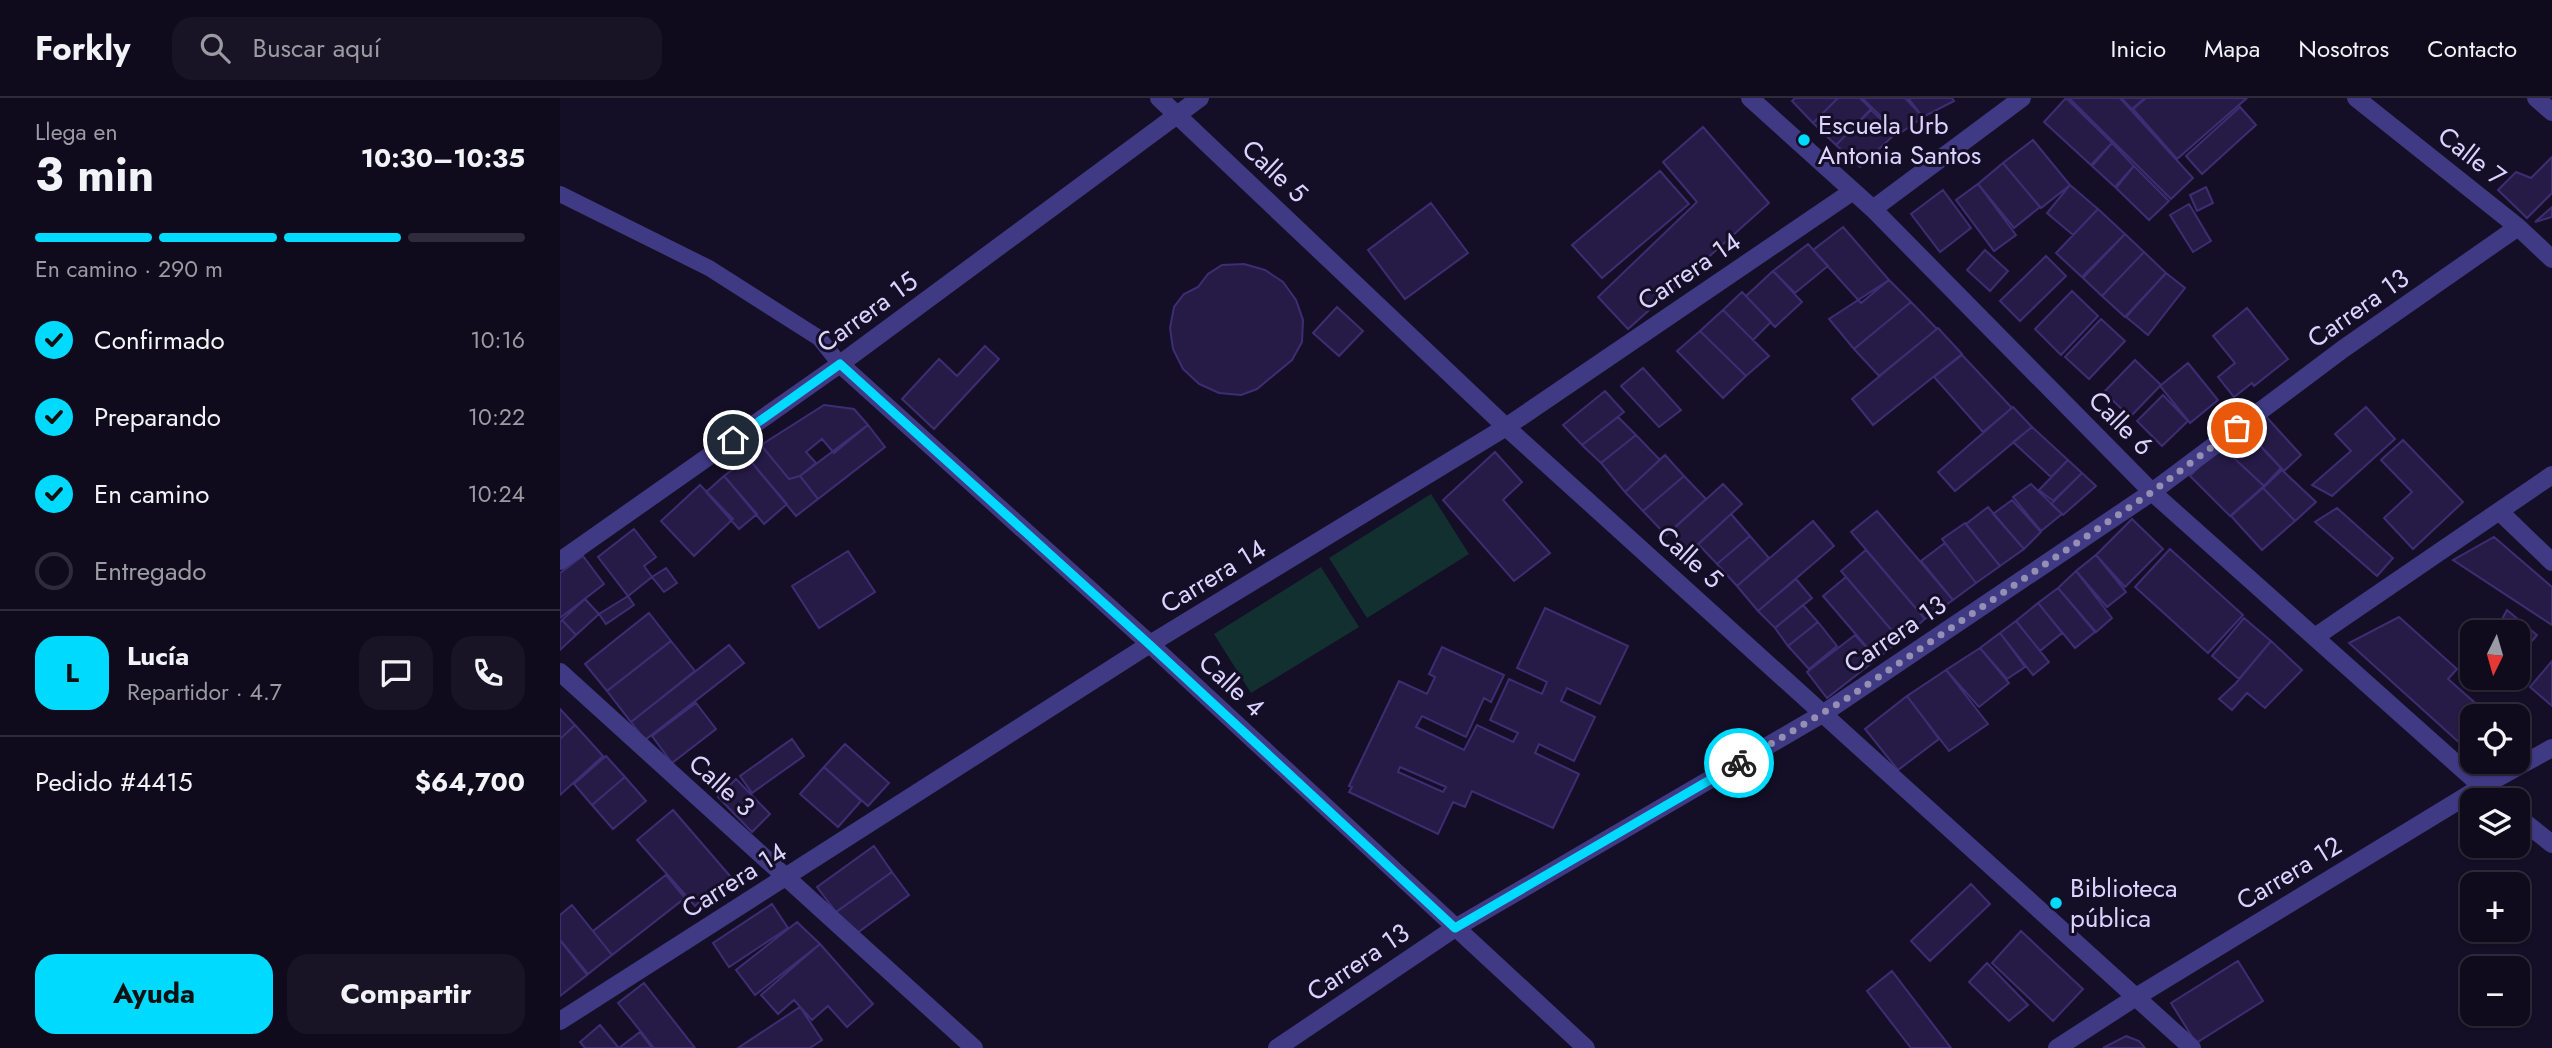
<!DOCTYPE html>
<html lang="es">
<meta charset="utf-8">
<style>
body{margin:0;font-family:Jost,sans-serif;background:#181425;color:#f1f3f6;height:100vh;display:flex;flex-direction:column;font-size:26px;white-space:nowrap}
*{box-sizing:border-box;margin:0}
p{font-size:23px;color:#9b9ba3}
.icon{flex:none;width:38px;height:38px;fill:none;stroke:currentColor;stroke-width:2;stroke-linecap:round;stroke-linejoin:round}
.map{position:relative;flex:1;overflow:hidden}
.side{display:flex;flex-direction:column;background:#0f0b1c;width:560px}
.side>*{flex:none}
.needle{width:46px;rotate:185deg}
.fabs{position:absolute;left:1900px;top:522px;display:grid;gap:14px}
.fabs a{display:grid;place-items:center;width:70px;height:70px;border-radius:14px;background:#0f0b1c;box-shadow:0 2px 5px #0004,0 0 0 2px #2f2b3b;font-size:35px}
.pin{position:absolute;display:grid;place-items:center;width:60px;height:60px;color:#fff;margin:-30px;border:4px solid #fff;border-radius:50%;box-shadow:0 2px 7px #0007}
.courier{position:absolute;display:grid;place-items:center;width:70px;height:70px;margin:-35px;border:5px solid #00daff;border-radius:50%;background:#fff;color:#222;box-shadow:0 2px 9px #0007}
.summary em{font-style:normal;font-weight:700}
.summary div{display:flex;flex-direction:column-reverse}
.summary{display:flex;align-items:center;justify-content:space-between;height:119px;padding:0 35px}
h1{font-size:46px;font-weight:700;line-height:52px}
.bar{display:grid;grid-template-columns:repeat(4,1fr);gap:10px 7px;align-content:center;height:84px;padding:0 35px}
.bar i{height:9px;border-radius:5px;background:#2f2b3b}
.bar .active{background:#00daff}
.bar p{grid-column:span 4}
.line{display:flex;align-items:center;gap:18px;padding:0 35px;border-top:2px solid #2f2b3b}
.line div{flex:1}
.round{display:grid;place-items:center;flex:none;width:74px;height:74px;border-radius:21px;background:#181425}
ol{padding:0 35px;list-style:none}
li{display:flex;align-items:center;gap:21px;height:77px}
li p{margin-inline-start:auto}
li .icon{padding:7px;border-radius:50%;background:#00daff;color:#111;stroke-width:4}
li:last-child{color:#9b9ba3}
li i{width:38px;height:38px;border:4px solid #2f2b3b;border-radius:50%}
.cta{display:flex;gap:14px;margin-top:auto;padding:14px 35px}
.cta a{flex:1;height:80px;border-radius:21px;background:#00daff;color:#111;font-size:28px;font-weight:700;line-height:80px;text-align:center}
.cta a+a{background:#181425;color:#f1f3f6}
header{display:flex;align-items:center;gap:42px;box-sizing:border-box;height:98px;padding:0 35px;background:#0f0b1c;border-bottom:2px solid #2f2b3b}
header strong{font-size:33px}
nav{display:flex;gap:38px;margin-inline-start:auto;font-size:24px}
.search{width:490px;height:63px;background:#181425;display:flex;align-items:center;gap:18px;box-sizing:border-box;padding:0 24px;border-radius:21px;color:#9b9ba3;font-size:26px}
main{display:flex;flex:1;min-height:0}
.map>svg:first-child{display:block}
.green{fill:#123030}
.building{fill:#261b47;stroke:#3e2d73;stroke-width:2;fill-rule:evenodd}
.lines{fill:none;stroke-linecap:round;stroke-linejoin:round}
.service{stroke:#403a85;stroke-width:16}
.minor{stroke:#403a85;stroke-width:18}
.done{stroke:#958fb3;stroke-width:7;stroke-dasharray:0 12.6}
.route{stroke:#00daff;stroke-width:9}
.poi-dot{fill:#00daff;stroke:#140f26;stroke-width:2.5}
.labels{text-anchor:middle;stroke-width:6;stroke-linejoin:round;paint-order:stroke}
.poi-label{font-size:26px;fill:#dbd4ff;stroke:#140f26;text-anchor:start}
.street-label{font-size:26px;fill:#dbd4ff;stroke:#140f26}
</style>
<header>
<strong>Forkly</strong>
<div class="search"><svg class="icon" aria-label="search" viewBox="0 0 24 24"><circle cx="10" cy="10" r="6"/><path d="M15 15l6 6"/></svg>Buscar aquí</div>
<nav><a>Inicio</a><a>Mapa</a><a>Nosotros</a><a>Contacto</a></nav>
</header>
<main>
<section class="side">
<div class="summary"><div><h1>3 min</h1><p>Llega en</p></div><em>10:30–10:35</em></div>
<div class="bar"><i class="active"></i><i class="active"></i><i class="active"></i><i></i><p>En camino · 290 m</p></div>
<ol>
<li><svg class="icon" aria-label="check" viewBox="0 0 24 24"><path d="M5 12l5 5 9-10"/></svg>Confirmado<p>10:16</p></li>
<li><svg class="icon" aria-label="check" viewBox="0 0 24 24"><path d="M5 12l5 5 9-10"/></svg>Preparando<p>10:22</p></li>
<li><svg class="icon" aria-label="check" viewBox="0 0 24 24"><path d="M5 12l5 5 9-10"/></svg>En camino<p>10:24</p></li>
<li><i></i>Entregado</li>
</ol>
<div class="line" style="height:126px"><b class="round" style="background:#00daff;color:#111">L</b><div><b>Lucía</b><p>Repartidor · 4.7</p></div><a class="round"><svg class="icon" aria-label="chat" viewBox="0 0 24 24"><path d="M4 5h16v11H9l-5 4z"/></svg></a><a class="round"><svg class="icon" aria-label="phone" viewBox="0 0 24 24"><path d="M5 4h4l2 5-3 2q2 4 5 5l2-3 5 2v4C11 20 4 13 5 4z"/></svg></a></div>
<div class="line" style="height:91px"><div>Pedido #4415</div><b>$64,700</b></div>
<div class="cta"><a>Ayuda</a><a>Compartir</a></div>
</section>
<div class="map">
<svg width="1992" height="950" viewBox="0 0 1992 950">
<rect width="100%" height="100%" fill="#140f26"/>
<!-- green -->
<path class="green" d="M871 396 909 456 807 520 769 460Z
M761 469 799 529 691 595 654 536Z"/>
<!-- building -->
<path class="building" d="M1235 0H1278L1253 25 1232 3Z
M1278 0H1300L1311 11 1276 47 1253 25Z
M1302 0H1345L1363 19 1339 36Z
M1348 0H1392L1394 3 1363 19Z
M1506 0 1552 45 1531 67 1484 24Z
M1509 0H1560L1633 80 1611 101Z
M1561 0H1585L1572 11Z
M1586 0H1687L1617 61 1573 11Z
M1680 9 1696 27 1642 76 1626 58Z
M1311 12 1336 35 1300 69 1276 47Z
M1143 29 1209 105 1068 231 1038 199 1137 104 1103 64Z
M1473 42 1510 87 1481 110 1443 65Z
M1552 45 1574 68 1555 89 1532 68Z
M1992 59V95L1967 120 1938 92 1956 74 1971 80Z
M1443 65 1480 109 1454 130 1418 86Z
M1574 68 1609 103 1589 122 1556 90Z
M1100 73 1129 106 1042 180 1012 147Z
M1418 86 1456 137 1434 153 1396 102Z
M1510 87 1538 111 1513 137 1487 115Z
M1646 89 1653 105 1637 113 1630 97Z
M1383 92 1411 130 1380 154 1351 116Z
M871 105 908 155 845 201 808 152Z
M1629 106 1651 143 1633 154 1610 117Z
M1992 109V119L1975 124Z
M1538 111 1565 136 1522 179 1496 155Z
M1283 129 1329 182 1301 205 1253 152Z
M1565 136 1584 154 1542 198 1523 180Z
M1248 146 1268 168 1235 195 1213 173Z
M1425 152 1448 173 1430 193 1407 172Z
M1584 154 1606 175 1565 219 1542 198Z
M1486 158 1506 178 1460 223 1440 203Z
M684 166 705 172 723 184 736 202 743 222 742 244 732 262 697 291 681 297 659 295 639 286 623 271 613 251 610 230 614 209 624 196 638 189 648 176 662 167Z
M1213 173 1242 204 1215 229 1186 198Z
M1606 175 1625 190 1588 237 1566 219Z
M1329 182 1351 204 1294 251 1269 221Z
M1512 193 1538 218 1501 257 1475 231Z
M1182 194 1211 224 1193 242 1163 212Z
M1351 204 1377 231 1319 278 1294 251Z
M777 209 803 233 779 258 753 235Z
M1687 210 1728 261 1694 288 1692 285 1674 299 1658 279 1675 265 1653 238Z
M1163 212 1209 258 1186 278 1140 233Z
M1541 221 1565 243 1529 281 1505 259Z
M1378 230 1402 256 1313 327 1292 301Z
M1140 233 1186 278 1163 300 1117 253Z
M425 248 439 261 374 331 342 301 379 261 397 278Z
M1402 257 1452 310 1423 334 1374 279Z
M1575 262 1601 287 1570 319 1544 294Z
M1628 265 1658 302 1630 325 1600 288Z
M1083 270 1121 312 1099 329 1061 288Z
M1045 293 1064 314 1022 347 1003 327Z
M1603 297 1628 323 1602 348 1577 323Z
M264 307 294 311 308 327 274 355 262 341 246 354 256 365 240 378 229 381 201 347Z
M1453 309 1472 329 1395 393 1378 374Z
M1806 309 1835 341 1772 398 1752 387 1791 353 1775 336Z
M1701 313 1741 357 1724 373 1683 329Z
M1058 319 1076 337 1041 365 1022 347Z
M308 327 325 349 258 401 240 378Z
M1472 329 1508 362 1491 379 1453 344Z
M1682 329 1721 370 1704 388 1660 347Z
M1076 337 1100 362 1065 394 1041 365Z
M1843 342 1903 404 1853 451 1824 420 1852 394 1821 362Z
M201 347 229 381 240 378 258 401 236 418 188 360Z
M1660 347 1704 388 1670 418 1630 378Z
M935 354 962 384 943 402 990 455 954 483 883 402Z
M1105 357 1124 378 1083 413 1065 394Z
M188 360 227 406 204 426 164 378Z
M1508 362 1522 375 1493 403 1479 392Z
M1722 372 1756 404 1735 423 1703 390Z
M1522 375 1536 388 1503 417 1491 406Z
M164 378 197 416 179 431 146 394Z
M1124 378 1146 401 1106 437 1083 413Z
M1163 386 1182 406 1129 455 1110 434Z
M1471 386 1502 416 1481 433 1453 399Z
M140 387 173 421 134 458 101 423Z
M1703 390 1735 423 1702 452 1671 418Z
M1452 402 1481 434 1464 451 1433 416Z
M1428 409 1464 451 1440 468 1406 426Z
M1777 410 1833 460 1817 478 1755 424Z
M1317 413 1393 502 1365 521 1291 434Z
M1171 416 1190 438 1157 466 1138 446Z
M1572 421 1603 451 1565 489 1536 457Z
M1253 423 1274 448 1198 513 1177 488Z
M1405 425 1440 468 1416 485 1382 441Z
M74 431 96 459 84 468 92 479 68 498 38 459Z
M1190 438 1209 460 1177 488 1157 466Z
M1934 439 1992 489V527L1893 462Z
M1385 445 1416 485 1393 502 1361 463Z
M1610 451 1683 517 1648 555 1575 489Z
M1306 452 1365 521 1340 542 1281 473Z
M288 453 315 494 259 530 232 488Z
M1536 457 1566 494 1547 509 1516 473Z
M23 458 44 486 0 520V475Z
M106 470 117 485 104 494 92 479Z
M1516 473 1552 520 1536 534 1498 490Z
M1286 479 1340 542 1317 561 1263 498Z
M1236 481 1252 500 1215 530 1198 513Z
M1498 490 1535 534 1515 550 1478 505Z
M68 498 74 507 46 526 39 516Z
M25 501 39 516 16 537 2 522Z
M1478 505 1502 535 1480 553 1456 523Z
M1243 507 1258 524 1228 548 1215 530Z
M985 510 1068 548 1040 606 1007 590 1001 603 1035 619 1014 663 979 646 975 655 1019 676 993 730 912 693 905 709 893 704 878 736 789 694 792 689 789 688 839 583 867 596 875 579 869 576 882 549 944 577 931 604 924 600 906 639 862 618 856 629 904 652 917 627 953 644 958 635 930 622 949 581 982 596 987 584 957 570ZM840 669 886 689 883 694 838 674Z
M1947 512 1977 537 1958 559V534H1935Z
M89 515 111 543 47 593 25 566Z
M1839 519 1897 571 1888 581 1930 618H1913V657L1789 545Z
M1684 520 1711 543 1679 581 1652 558Z
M2 522 16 537 0 552V524Z
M1456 523 1489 564 1473 577 1440 535Z
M1258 524 1277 548 1249 571 1228 548Z
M1440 535 1465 569 1447 581 1420 550Z
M1295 537 1317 561 1267 600 1247 574Z
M111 543 135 573 71 624 47 593Z
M1711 543 1742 572 1705 610 1687 595 1672 612 1659 601 1676 585Z
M169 547 184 565 85 642 71 624Z
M1420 550 1449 585 1419 609 1386 572Z
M1992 563V608L1970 589Z
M1386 572 1428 626 1389 653 1347 598Z
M1347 598 1379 641 1338 672 1305 631Z
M136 605 156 631 112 665 92 638Z
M0 611 15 627 0 641Z
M15 627 43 658 0 697V641Z
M232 641 244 658 192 695 180 678Z
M285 646 329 685 308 708 264 669Z
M46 658 65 679 32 707 14 686Z
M264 669 301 703 278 729 240 696Z
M65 679 86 703 53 731 32 707Z
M176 681 210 716 192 734 158 699Z
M113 712 170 778 135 808 77 742Z
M314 748 332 774 276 814 257 789Z
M332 774 349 797 293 838 276 814Z
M106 777 125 800 52 857 33 833Z
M1411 786 1430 806 1370 863 1351 843Z
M212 806 228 830 169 869 153 845Z
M12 807 52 857 28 876 0 842V817Z
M237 824 260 846 195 897 176 872Z
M1461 833 1523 891 1493 923 1432 865Z
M0 842 27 877 0 898Z
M260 846 313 906 287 929 268 908 252 922 234 902 218 916 201 897Z
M1678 863 1703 903 1636 945 1611 905Z
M1427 865 1468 907 1449 923 1409 884Z
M1332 873 1391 950H1351L1307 893Z
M84 885 135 950H94L58 905Z
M240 909 262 942 250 950H178Z
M40 927 58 949 56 950H25L20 944Z
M80 934 92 950H59Z
M1566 938 1579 943 1585 950H1543Z"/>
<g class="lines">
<!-- service -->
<path class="service" d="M0 96 149 170 259 240 280 266"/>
<!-- minor -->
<path class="minor" d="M599 0 946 329 1632 950
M1190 0 1313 111 1592 394 1937 702
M1796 0 1958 129 1992 161
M1976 0 1992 14
M1313 111 1462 0
M280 266 590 546 1026 950
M1939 413 1992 464
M0 463 280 266 640 0
M1755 539 1992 377
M0 574 414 950
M1958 719 1992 746
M0 923 590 546 946 329 1293 93
M717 950 895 830 1264 615 1592 394 1783 251 1958 129
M1497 950 1576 899 1921 689 1992 650"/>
</g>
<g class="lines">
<!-- done -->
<path class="done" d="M1179 665 1286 601 1592 394 1677 330"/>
<!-- route -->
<path class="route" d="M173 342 280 266 590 547 895 830 1179 665"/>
</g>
<!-- markers -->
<g class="poi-dot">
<circle cx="1244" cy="42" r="7"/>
<circle cx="1496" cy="805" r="7"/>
</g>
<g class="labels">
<!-- poi labels -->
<g class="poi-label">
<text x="1258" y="36">Escuela Urb<tspan x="1258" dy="30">Antonia Santos</tspan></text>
<text x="1510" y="799">Biblioteca<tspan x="1510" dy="30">pública</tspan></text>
</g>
<!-- street labels -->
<g class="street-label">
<text transform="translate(1912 58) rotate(38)" y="9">Calle 7</text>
<text transform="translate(715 73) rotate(43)" y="9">Calle 5</text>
<text transform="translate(1129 173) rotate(-34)" y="9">Carrera 14</text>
<text transform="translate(1798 210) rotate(-35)" y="9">Carrera 13</text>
<text transform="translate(307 214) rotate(-36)" y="9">Carrera 15</text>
<text transform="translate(1561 325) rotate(45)" y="9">Calle 6</text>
<text transform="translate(1130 459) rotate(42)" y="9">Calle 5</text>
<text transform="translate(653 478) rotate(-31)" y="9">Carrera 14</text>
<text transform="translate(1335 536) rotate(-34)" y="9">Carrera 13</text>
<text transform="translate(672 587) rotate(43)" y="9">Calle 4</text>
<text transform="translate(162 687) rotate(42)" y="9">Calle 3</text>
<text transform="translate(1729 775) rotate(-31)" y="9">Carrera 12</text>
<text transform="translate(174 782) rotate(-32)" y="9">Carrera 14</text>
<text transform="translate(798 864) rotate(-34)" y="9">Carrera 13</text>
</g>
</g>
</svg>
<div class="fabs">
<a><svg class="needle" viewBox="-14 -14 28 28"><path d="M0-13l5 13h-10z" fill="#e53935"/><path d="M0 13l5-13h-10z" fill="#9b9ba3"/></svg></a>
<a><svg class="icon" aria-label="locate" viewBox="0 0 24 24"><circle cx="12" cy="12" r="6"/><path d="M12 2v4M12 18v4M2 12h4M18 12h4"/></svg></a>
<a><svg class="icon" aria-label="layers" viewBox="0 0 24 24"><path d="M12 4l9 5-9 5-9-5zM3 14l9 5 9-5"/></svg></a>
<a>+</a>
<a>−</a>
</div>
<div class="pin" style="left:1677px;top:330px;background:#ea580c"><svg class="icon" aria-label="bag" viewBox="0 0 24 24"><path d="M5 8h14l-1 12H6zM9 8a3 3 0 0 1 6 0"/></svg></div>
<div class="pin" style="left:173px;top:342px;background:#1f2937"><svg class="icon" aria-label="home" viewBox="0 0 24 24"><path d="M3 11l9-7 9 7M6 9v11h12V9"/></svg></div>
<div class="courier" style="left:1179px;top:665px"><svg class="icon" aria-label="bike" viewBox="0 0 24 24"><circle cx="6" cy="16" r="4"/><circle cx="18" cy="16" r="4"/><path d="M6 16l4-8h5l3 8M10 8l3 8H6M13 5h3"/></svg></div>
</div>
</main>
